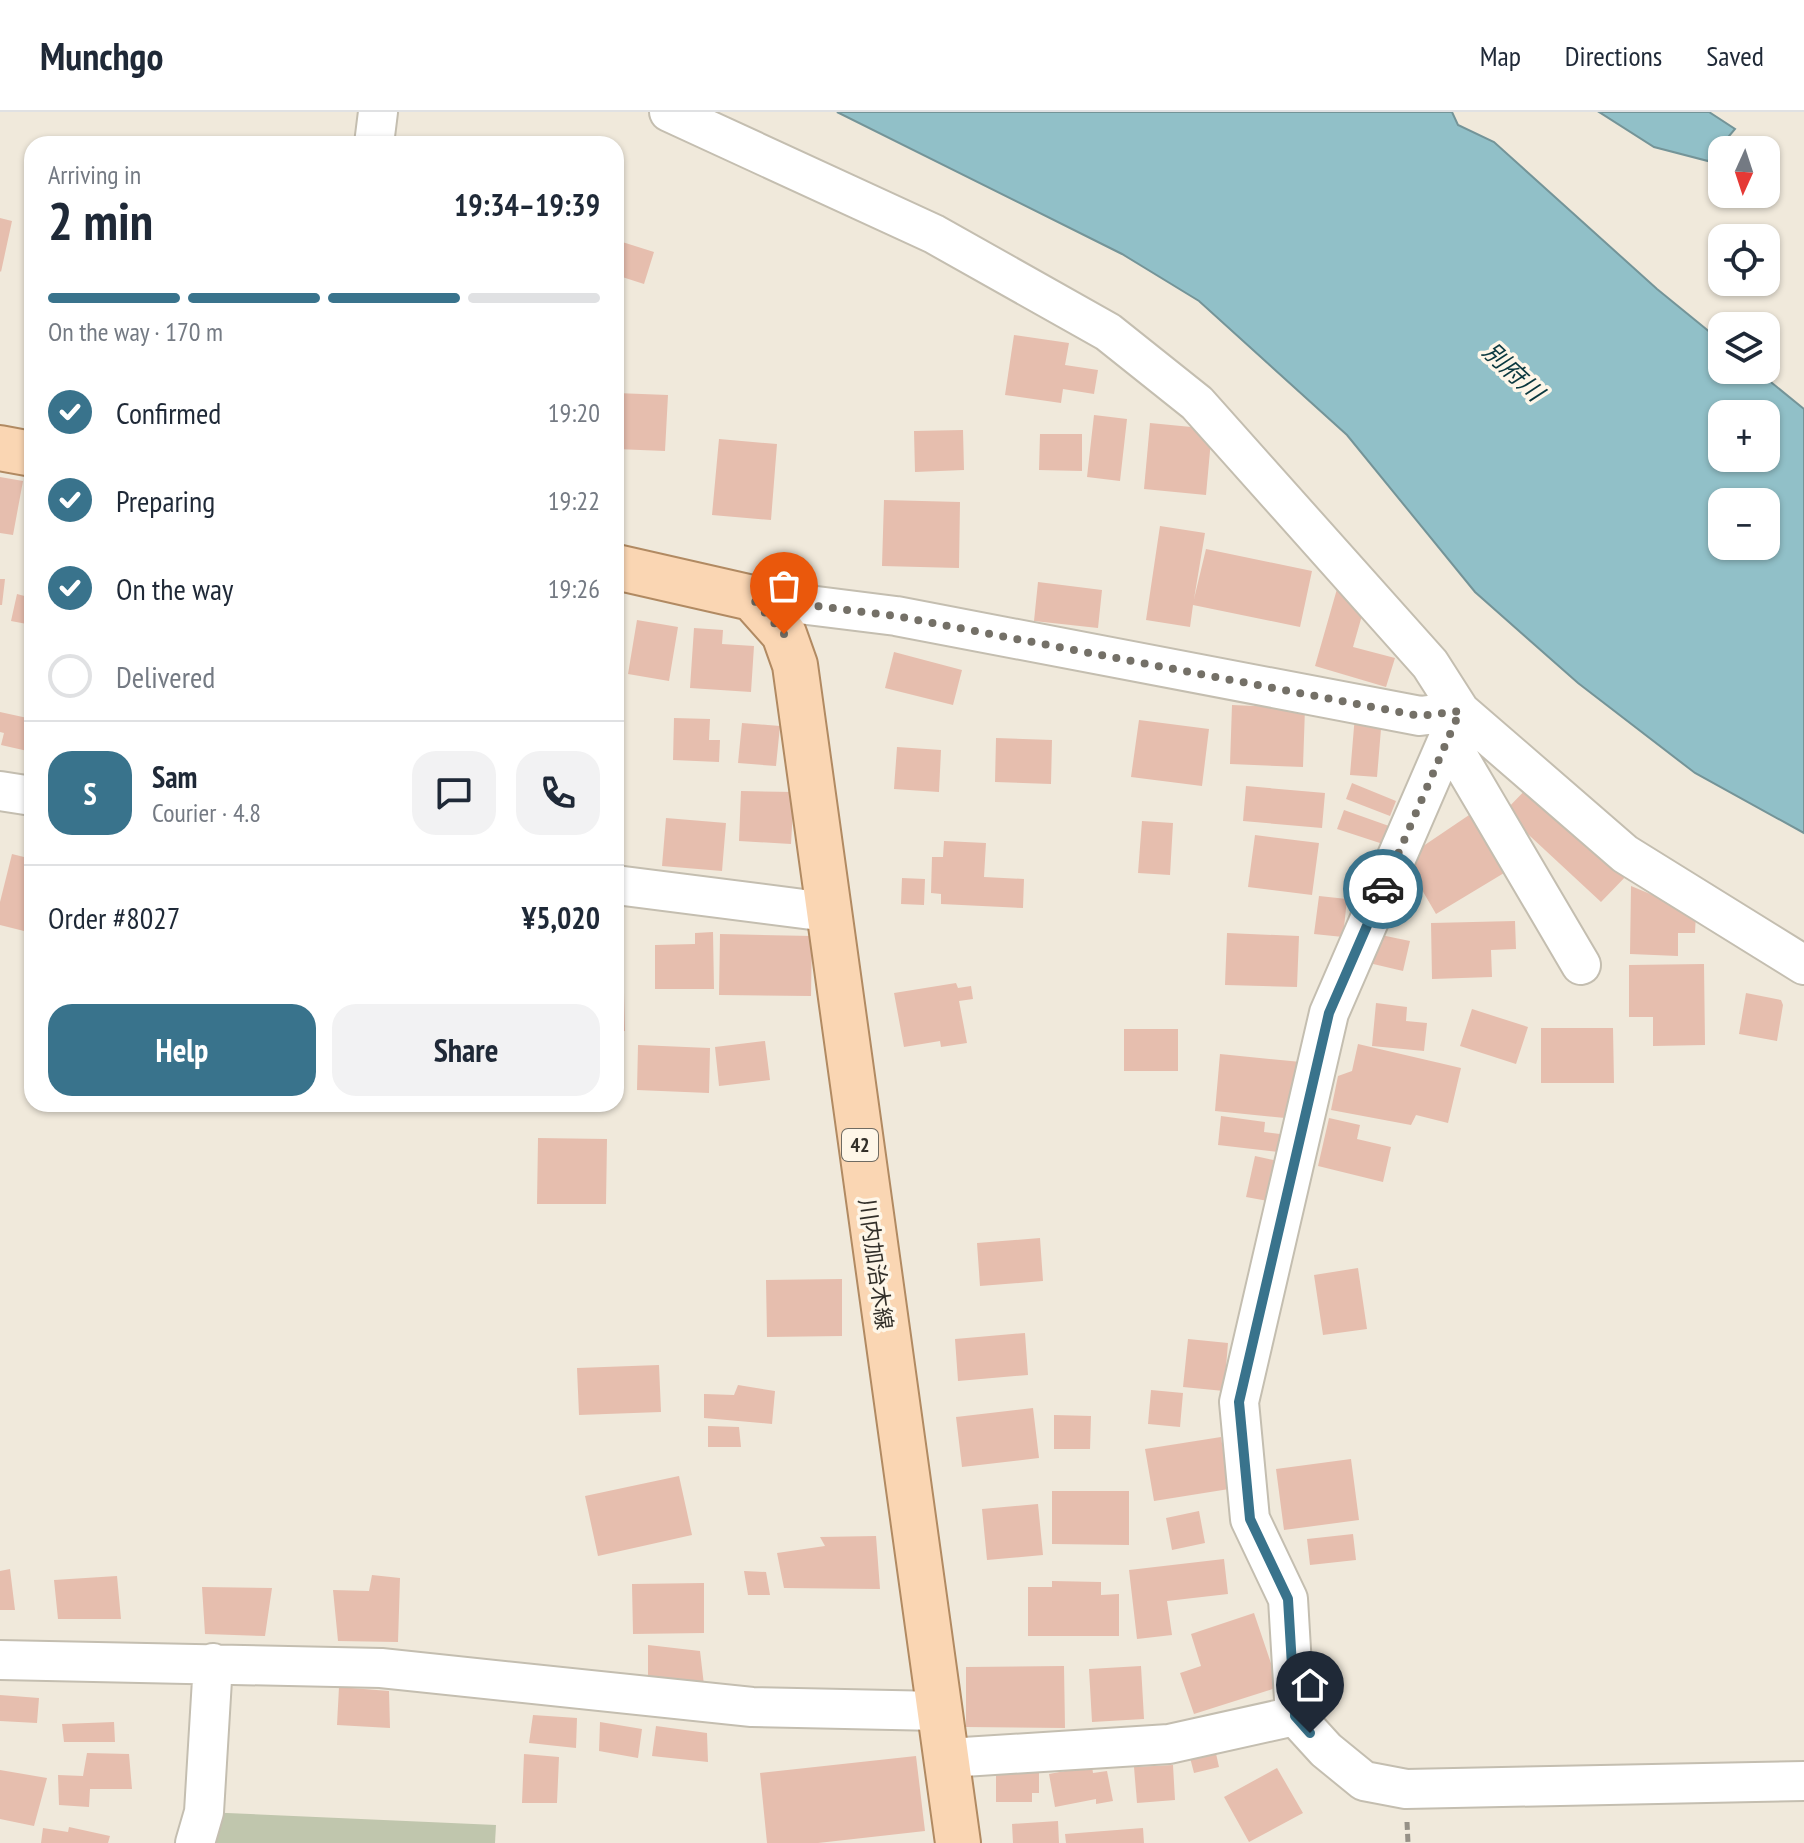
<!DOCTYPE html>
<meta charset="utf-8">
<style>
body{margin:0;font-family:"PT Sans Narrow","Noto Sans JP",sans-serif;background:#f2f2f3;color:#1f2937;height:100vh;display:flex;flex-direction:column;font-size:30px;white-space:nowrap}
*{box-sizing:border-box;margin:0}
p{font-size:26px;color:#747a83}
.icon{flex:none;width:44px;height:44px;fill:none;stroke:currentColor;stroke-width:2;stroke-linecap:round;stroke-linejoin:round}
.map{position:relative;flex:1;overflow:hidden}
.drawer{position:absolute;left:24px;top:24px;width:600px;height:976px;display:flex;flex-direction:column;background:#fff;border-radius:24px;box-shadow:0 2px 6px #0004}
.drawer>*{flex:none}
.needle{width:52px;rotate:183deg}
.fabs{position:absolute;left:1708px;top:24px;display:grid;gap:16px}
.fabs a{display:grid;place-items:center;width:72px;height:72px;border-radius:16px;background:#fff;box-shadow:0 2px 6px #0004;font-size:40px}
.pin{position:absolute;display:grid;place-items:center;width:68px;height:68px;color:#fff;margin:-82px -34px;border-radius:50% 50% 50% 0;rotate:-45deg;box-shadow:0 0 8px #0007}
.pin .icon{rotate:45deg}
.courier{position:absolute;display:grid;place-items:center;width:80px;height:80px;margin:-40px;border:6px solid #39738c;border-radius:50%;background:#fff;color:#222;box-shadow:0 2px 10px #0007}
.summary em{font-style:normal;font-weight:700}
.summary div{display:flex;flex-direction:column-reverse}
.summary{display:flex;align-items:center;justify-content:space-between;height:136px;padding:0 24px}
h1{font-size:52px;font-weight:700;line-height:60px}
.bar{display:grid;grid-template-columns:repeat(4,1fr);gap:12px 8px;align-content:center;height:96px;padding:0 24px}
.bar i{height:10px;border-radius:6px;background:#e0e1e3}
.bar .selected{background:#39738c}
.bar p{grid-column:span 4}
.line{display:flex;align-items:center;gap:20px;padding:0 24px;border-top:2px solid #e0e1e3}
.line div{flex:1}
.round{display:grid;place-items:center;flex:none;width:84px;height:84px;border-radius:24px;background:#f2f2f3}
ol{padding:0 24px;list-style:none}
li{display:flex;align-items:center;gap:24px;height:88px}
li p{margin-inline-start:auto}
li .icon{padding:8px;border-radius:50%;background:#39738c;color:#fff;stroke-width:4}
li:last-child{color:#747a83}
li i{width:44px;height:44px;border:4px solid #e0e1e3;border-radius:50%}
.button{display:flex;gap:16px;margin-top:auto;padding:16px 24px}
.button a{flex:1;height:92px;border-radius:24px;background:#39738c;color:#fff;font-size:32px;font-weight:700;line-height:92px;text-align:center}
.button a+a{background:#f2f2f3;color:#1f2937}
header{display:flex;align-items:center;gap:48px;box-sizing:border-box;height:112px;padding:0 40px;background:#fff;border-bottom:2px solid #e0e1e3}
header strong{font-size:38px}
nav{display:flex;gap:44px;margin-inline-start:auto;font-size:28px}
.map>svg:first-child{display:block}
.green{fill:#c0c6ad}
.water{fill:#91c0c8;stroke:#749498;stroke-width:2;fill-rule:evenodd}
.building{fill:#e6beae}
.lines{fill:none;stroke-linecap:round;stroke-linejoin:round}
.minor-casing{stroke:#c4beb0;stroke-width:42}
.major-casing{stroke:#b18a62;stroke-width:48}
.path{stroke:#969187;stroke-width:5;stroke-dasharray:8 4;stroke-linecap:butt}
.minor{stroke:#fff;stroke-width:38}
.major{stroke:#fad6b3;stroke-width:44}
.done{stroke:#747067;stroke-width:8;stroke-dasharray:0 14.4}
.route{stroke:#39738c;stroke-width:10}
.labels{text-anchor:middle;stroke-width:7;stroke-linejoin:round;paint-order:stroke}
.shield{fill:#fef6e8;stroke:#6f6b62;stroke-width:2}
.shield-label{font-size:20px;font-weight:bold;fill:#322f29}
.street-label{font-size:22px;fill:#322f29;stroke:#fef6e8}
.water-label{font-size:24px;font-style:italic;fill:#0a383f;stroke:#fef6e8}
</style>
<header>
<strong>Munchgo</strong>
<nav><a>Map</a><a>Directions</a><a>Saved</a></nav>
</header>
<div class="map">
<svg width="1804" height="1731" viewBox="0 0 1804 1731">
<rect width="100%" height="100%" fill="#f0e9db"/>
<!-- green -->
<path class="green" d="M204 1700 496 1713 495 1731H195Z"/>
<!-- water -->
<path class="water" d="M837 0H1452L1458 13 1494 30 1657 177 1722 230V258H1756L1804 297V721L1695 661 1578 571 1475 480 1347 323 1199 189 1122 142ZM1722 302H1766V346H1722ZM1722 390H1766V434H1722Z
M1599 0H1709L1735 17 1708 49 1654 35Z"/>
<!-- building -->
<path class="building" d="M0 106 12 109 1 160 0 159Z
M616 128 654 140 644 172 616 163Z
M1014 223 1069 231 1065 253 1098 258 1094 282 1063 277 1061 291 1005 283Z
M616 281 668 283 665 339 616 337Z
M1094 303 1127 307 1120 369 1087 365Z
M1150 311 1212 317 1206 383 1144 377Z
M963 318 964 358 915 360 914 319Z
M1040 322H1082V359L1039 358Z
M719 327 777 332 771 408 712 403Z
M0 365 23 369 13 423 0 421Z
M884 388 960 390 959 456 882 454Z
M1160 414 1205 421 1194 487 1206 437 1312 459 1300 515 1193 493 1190 515 1146 508Z
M0 467H5L2 493H0Z
M1038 470 1102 478 1098 516 1034 509Z
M1337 477 1367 486 1353 535 1395 546 1386 575 1315 554Z
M17 482 32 486V513L11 509Z
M637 508 678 515 669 569 628 562Z
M694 516 723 518 722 532 754 534 751 580 690 576Z
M894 540 962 558 953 593 885 576Z
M1232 593 1305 596 1303 655 1230 652Z
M0 600 32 607V640L1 633 4 621 0 620Z
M1355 603 1382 605 1377 665 1350 663Z
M674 606 710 607 709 628H720L719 650 673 648Z
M1139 608 1209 617 1202 674 1131 665Z
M742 611 780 614 776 654 738 651Z
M996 626 1052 628 1051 672 995 670Z
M897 635 941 638 939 680 894 677Z
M1533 670 1630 760 1601 790 1504 700Z
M1352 671 1396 689 1390 704 1346 687Z
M1246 674 1325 681 1322 716 1243 709Z
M741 679 794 680 791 732 739 729Z
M1478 697 1509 758 1436 802 1404 747Z
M1344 698 1389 714 1383 732 1337 717Z
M666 706 726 711 722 759 662 754Z
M1142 709 1173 711 1170 763 1138 761Z
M1255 723 1319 731 1312 783 1248 775Z
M944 729 986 731 984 765 1024 767 1023 796 941 792V782L931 781 932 745H943Z
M12 742 32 747V821L0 813V790Z
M902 766 925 767 924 793 901 792Z
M1631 774 1696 801 1695 821H1678V844L1630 842Z
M1319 784 1347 787 1343 825 1314 822Z
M1515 809 1516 837 1491 838 1492 865 1432 867 1431 811Z
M713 820 714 877H655V833L695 832V821Z
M1227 821 1299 824 1297 875 1225 873Z
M720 822 812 824 811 884 719 883Z
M1376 822 1410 829 1403 859 1369 851Z
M1704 852 1705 933 1653 934V905H1629V853Z
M956 871 958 876 971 874 973 887 959 889 967 931 941 935 940 929 904 935 894 881Z
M616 881H624L625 919 616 920Z
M1746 881 1781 888 1783 893 1777 929 1739 922Z
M1376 891 1407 895 1406 909 1427 911 1424 939 1372 934Z
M1472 897 1528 915 1516 952 1460 934Z
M1541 916H1613L1614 971H1541Z
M1124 917H1178V959H1124Z
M765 929 770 968 719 974 715 935Z
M1358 932 1461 956 1448 1011 1416 1003 1411 1013 1331 998 1338 964 1352 959Z
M638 933 710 936 709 981 637 978Z
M1220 942 1301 950 1295 1007 1215 999Z
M1221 1004 1265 1010 1264 1020 1288 1023 1286 1041 1218 1033Z
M1329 1006 1360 1013 1357 1027 1391 1035 1383 1070 1318 1054Z
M538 1026 607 1027 606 1092H537Z
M1255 1044 1282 1050 1273 1090 1246 1085Z
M1040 1126 1043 1169 980 1174 977 1131Z
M1358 1156 1367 1217 1323 1223 1314 1163Z
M842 1167V1224L767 1225 766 1168Z
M1025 1221 1028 1263 958 1269 955 1227Z
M1188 1227 1228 1231 1224 1279 1183 1275Z
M659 1253 661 1300 579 1303 577 1256Z
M738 1273 775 1279 772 1312 704 1306V1282L734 1283Z
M1151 1278 1183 1281 1180 1315 1148 1312Z
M1033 1296 1039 1346 962 1355 956 1305Z
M1054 1303 1091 1304 1090 1337H1054Z
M708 1314 739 1315 741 1335H708Z
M1221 1325 1229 1377 1154 1389 1145 1337Z
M1351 1347 1359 1408 1284 1418 1276 1357Z
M679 1364 692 1423 598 1444 585 1384Z
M1052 1379H1129V1433L1052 1432Z
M1038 1392 1043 1443 987 1448 982 1397Z
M1199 1399 1205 1431 1172 1438 1166 1406Z
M1353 1422 1356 1448 1310 1453 1307 1427Z
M876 1424 880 1477 784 1476 777 1441 825 1434 820 1425Z
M1224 1447 1228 1482 1167 1489 1172 1523 1137 1527 1129 1458Z
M10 1457 15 1498H0V1459Z
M744 1459 766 1460 770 1483H748Z
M372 1463 400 1466 398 1530 338 1529 333 1478 369 1479Z
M117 1464 121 1507H58L54 1468Z
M1052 1469 1101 1470V1483L1119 1482V1524H1028V1475H1052Z
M704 1471V1521L633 1522 632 1472Z
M202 1475 272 1476 265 1524 205 1522Z
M1254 1501 1279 1575 1194 1602 1180 1561 1201 1554 1191 1522Z
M648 1533 700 1539 704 1573 648 1569Z
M1064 1554 1065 1616 966 1615V1555Z
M1141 1554 1144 1607 1092 1610 1089 1557Z
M339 1575 389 1579 390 1616 337 1613Z
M0 1583 39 1586 37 1611 0 1609Z
M533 1603 577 1606 576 1636 529 1631Z
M114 1610 115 1630H64L62 1612Z
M600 1610 642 1617 638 1646 599 1639Z
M656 1614 707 1621 708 1650 652 1644Z
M1213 1628 1219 1655 1194 1661 1187 1634Z
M87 1641 129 1642 132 1677H90L89 1695 59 1693 58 1663 83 1664Z
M524 1642 559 1645 557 1691H522Z
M916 1644 925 1719 818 1731H767L760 1661Z
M1173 1653 1175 1688 1137 1691 1134 1655Z
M1092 1654 1093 1661 1107 1659 1113 1689 1096 1692V1687L1055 1695 1049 1662Z
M996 1656H1039V1681H1032V1690H996Z
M1277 1656 1303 1701 1249 1730 1224 1685Z
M0 1658 47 1666 34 1714 0 1707Z
M1058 1709 1059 1731H1013L1012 1712Z
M69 1715 110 1724 108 1731H41L43 1716 68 1720Z
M1143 1716 1144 1731H1066L1065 1722Z"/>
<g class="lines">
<defs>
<path id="minor" d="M669 0 934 122 1108 220 1197 291 1430 552 1460 599 1625 742 1804 853
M374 32 378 0
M752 486 896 504 1420 604 1460 599
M1460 599 1329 901 1239 1290 1250 1407 1288 1487 1295 1604 1326 1638 1364 1669 1406 1677 1804 1669
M1448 627 1581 853
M0 679 32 684
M616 773 827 800
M0 1548 381 1556 752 1595 939 1599
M948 1646 1169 1632 1295 1604
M195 1731 204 1700 213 1551"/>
<path id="major" d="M0 336 32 342
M616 455 752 486 784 522 795 553 958 1731"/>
</defs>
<!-- minor casing -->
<use href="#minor" class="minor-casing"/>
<!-- major casing -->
<use href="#major" class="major-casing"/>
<!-- path -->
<path class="path" d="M1407 1710 1408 1731"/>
<!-- minor -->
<use href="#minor" class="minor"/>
<!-- major -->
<use href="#major" class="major"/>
</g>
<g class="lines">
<!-- done -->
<path class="done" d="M784 522 752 486 896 504 1420 604 1460 599 1383 777"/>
<!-- route -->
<path class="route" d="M1310 1621 1295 1604 1288 1487 1250 1407 1239 1290 1329 901 1383 777"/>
</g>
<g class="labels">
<!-- shield labels -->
<rect class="shield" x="842" y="1017" width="36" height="32" rx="6"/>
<g class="shield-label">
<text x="860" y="1040">42</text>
</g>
<!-- street labels -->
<g class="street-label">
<text transform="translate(876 1152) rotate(82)" y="8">川内加治木線</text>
</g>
<!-- water labels -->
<g class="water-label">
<text transform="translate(1513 260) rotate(43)" y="8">別府川</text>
</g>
</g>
</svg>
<div class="fabs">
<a><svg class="needle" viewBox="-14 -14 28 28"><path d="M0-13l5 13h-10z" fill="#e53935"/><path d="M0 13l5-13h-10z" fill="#747a83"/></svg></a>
<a><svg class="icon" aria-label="locate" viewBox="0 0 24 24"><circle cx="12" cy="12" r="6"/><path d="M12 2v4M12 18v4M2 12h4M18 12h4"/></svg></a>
<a><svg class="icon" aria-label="layers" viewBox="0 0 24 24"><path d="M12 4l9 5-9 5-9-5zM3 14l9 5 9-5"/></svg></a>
<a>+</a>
<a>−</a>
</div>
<div class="pin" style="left:784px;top:522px;background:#ea580c"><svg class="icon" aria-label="bag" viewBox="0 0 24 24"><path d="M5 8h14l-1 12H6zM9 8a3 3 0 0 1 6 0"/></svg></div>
<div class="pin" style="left:1310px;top:1621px;background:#1f2937"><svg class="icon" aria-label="home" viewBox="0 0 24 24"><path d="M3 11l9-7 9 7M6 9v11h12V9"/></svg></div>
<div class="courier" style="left:1383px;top:777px"><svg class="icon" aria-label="car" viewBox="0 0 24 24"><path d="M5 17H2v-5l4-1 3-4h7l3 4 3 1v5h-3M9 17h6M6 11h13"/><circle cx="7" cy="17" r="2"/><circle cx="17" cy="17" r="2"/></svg></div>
<section class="drawer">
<div class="summary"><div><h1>2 min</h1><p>Arriving in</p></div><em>19:34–19:39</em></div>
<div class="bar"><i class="selected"></i><i class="selected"></i><i class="selected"></i><i></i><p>On the way · 170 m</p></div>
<ol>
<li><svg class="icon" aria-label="check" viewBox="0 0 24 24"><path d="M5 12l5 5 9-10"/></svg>Confirmed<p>19:20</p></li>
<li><svg class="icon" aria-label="check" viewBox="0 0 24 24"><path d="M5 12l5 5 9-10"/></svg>Preparing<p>19:22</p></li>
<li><svg class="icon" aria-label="check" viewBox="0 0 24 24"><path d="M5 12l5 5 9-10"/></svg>On the way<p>19:26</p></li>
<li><i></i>Delivered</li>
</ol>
<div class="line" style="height:144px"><b class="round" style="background:#39738c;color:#fff">S</b><div><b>Sam</b><p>Courier · 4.8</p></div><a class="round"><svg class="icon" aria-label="chat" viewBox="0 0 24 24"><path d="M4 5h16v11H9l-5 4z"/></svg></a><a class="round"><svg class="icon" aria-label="phone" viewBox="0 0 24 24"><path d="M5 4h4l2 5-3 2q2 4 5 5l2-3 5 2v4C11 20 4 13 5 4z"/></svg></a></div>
<div class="line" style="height:104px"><div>Order #8027</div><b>¥5,020</b></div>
<div class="button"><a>Help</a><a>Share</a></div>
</section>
</div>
